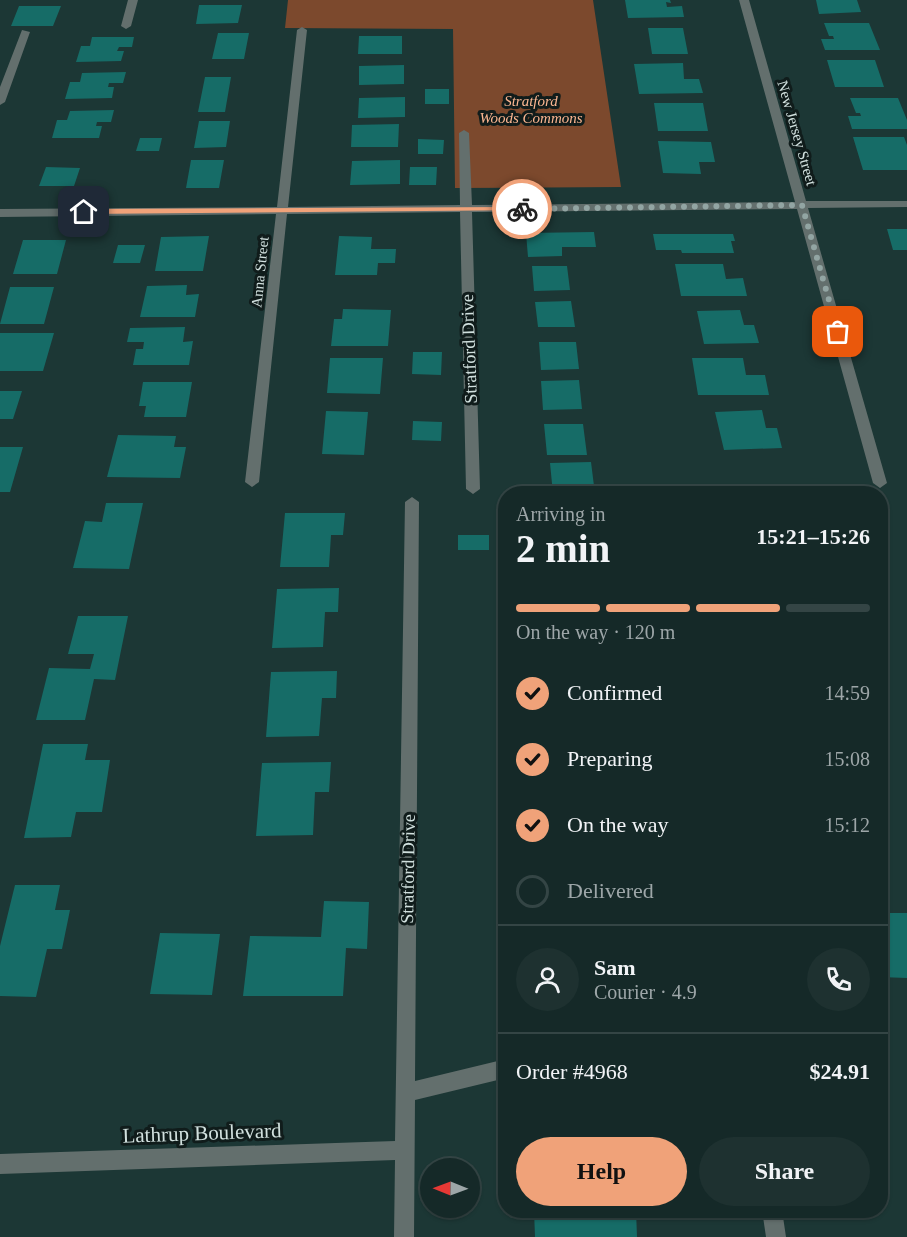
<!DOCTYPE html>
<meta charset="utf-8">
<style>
body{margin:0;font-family:"Times New Roman",serif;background:#1e3130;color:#f1f3f6;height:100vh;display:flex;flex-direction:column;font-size:22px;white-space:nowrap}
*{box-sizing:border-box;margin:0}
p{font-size:20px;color:#9da6a8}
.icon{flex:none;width:33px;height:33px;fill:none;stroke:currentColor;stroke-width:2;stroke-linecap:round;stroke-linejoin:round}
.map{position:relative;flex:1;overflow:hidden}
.drawer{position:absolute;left:498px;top:486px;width:390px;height:732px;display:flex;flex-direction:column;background:#152928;border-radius:24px;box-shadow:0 2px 4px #0004,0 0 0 2px #344545}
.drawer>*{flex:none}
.needle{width:39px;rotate:271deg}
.fabs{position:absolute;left:420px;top:1158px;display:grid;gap:12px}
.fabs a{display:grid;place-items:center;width:60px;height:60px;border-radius:50%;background:#152928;box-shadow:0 2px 4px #0004,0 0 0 2px #344545;font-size:30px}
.pin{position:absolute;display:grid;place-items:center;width:51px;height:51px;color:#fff;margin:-26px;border-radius:12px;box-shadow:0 3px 9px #0006}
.courier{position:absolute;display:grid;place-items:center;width:60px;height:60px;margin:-30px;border:4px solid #f0a279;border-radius:50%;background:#fff;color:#222;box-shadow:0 2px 8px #0007}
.overview em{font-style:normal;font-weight:600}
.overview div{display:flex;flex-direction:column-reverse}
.overview{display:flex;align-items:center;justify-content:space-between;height:102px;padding:0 18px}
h1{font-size:39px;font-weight:600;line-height:45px}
.bar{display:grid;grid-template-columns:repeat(4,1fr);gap:9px 6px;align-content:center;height:72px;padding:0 18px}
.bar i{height:8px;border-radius:4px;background:#344545}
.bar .on{background:#f0a279}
.bar p{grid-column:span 4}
.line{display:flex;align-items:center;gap:15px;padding:0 18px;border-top:2px solid #344545}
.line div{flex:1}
.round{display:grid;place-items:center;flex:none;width:63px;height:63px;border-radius:32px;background:#1e3130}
ol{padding:0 18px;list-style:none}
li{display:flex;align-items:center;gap:18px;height:66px}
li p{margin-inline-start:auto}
li .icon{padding:6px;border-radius:50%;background:#f0a279;color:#111;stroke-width:4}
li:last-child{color:#9da6a8}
li i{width:33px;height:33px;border:3px solid #344545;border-radius:50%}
.button{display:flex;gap:12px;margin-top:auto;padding:12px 18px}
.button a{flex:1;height:69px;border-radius:36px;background:#f0a279;color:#111;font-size:24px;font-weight:600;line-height:69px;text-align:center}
.button a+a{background:#1e3130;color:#f1f3f6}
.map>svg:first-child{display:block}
.green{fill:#7c492d}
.building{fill:#166c67}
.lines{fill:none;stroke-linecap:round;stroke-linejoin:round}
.minor{fill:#636f6d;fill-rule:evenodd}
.route{fill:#f0a279}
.done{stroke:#92a5a3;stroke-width:6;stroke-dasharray:0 10.8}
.labels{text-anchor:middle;stroke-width:6;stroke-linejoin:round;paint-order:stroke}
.far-park-label{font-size:15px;font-style:italic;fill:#fbb691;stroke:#101c1b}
.far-street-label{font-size:15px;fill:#d1e0de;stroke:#101c1b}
.street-label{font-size:18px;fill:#d1e0de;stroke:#101c1b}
.near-street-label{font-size:21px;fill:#d1e0de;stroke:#101c1b}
</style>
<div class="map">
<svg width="907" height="1237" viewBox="0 0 907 1237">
<rect width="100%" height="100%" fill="#1c3735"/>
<!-- green -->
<path class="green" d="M288 0H593L621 187 455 188 453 29 285 28Z"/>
<!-- building -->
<path class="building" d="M625 0H670L671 3 666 2 667 7 682 6 684 17 628 18Z
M816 0H857L861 12 819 14Z
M199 5H242L238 23 196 24Z
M19 6H61L53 26H11Z
M824 23H869L880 50H825L821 39H834L833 36H829Z
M648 28H683L688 54H652Z
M218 33H249L244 59H212Z
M359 36H402V54H358Z
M92 37H134L132 47H119L117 51H124L121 61 76 62 81 46H90Z
M827 60H875L884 87H835Z
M683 63 684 79H699L703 93 639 94 634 64Z
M404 65V84L359 85V66Z
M126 72 123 83H109L108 87H114L112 98 65 99 70 82H80L82 73Z
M205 77H231L225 112H198Z
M425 89H449V104H425Z
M405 97V117L358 118 359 98Z
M850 98H898L907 120V129H852L848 116H861L860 113H856Z
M654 103H703L708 131H658Z
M114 110 111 122H97L96 126H102L99 138H52L57 120H67L70 111Z
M199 121H230L226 147 194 148Z
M399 124 398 147H351L352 125Z
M853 137H904L907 145V170H863Z
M140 138H162L159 151H136Z
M418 139 444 140 443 154H418Z
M658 141 711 142 715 162H699L701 174 663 173Z
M191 160H224L219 188H186Z
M400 160V184L350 185 352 161Z
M46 167 80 168 74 186H39Z
M410 167H437L436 185H409Z
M887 229H907V250H893Z
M594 232 596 247H562V256L528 257 526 233Z
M653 234H733L735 241H731L734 253H682L681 250H656Z
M209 236 203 271H155L161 237Z
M339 236 372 237 371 249H396L395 263H378L377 275H335Z
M23 240H66L57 274H13Z
M118 245H145L140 263H113Z
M675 264H723L726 279 743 278 747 296H681Z
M532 266H567L570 290 534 291Z
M187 285 186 295 199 294 195 317H140L147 286Z
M10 287H54L44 324H0Z
M571 301 575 327H538L535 302Z
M343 309 391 310 388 346H331L334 319H342Z
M740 310 744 325H754L759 343 704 344 697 311Z
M185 327 183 342 193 341 189 365H133L136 349H143L144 342H127L130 328Z
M0 333H54L43 371H0Z
M539 342H576L579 369 541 370Z
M413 352H442L441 375 412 374Z
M330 358H383L380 394 327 393Z
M692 358H743L746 375H765L769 395H698Z
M579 380 582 409 543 410 541 381Z
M143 382H192L186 417H144L146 406H139Z
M0 391H22L13 419H0Z
M762 410 766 428H777L782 448 724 450 715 412Z
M326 411 368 412 364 455 322 454Z
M413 421 442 422 441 441 412 440Z
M544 424H583L587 455H547Z
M118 435 176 436 174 447H186L180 478 107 477Z
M0 447H23L10 492H0Z
M591 462 595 494H553L550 463Z
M106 503H143L129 569 73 568 85 521 102 522Z
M285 513H345L343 535H331L329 567H280Z
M458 535H489V550H458Z
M339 588 338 612H325L323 647 272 648 277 589Z
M78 616H128L115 680 94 679 85 720H36L49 668 90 669 94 654H68Z
M337 671 336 698H322L319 736 266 737 271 672Z
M43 744H88L85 760H110L102 812H76L71 837 24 838Z
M331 762 329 792H315L313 835 256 836 262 763Z
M15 885H60L55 910H70L62 949H47L36 997 0 996V946Z
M324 901 369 902 367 949 346 948 343 996H243L250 936 321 937Z
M880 913H907V978L880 977Z
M160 933 220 934 212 995 150 994Z
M534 1210H636L637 1237H535Z"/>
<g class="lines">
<!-- minor -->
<path class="minor" d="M128 0H138L131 26 126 29 121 26Z
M739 0H749L806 201H907V207L808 208 887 483 880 488 873 483 797 209 472 212 480 489 473 494 466 489 460 212 287 214 259 482 252 487 245 482 276 214 0 217V209L277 207 297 30 302 27 307 30 288 207 460 205 459 133 464 130 469 133 472 205 795 202Z
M22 30 30 32 5 102 0 105V87Z
M412 497 419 502 415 1081 506 1059V1078L415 1100 414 1237H394L395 1160 0 1174V1154L395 1141 405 502Z
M762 1210H782L786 1237H766Z"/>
</g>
<!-- route -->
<path class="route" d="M522 207H525V210L84 214 81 212 84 209Z"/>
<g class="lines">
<!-- done -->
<path class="done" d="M522 209 802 205 838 332"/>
</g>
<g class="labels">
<!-- far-park labels -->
<g class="far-park-label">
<text x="531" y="106">Stratford<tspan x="531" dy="17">Woods Commons</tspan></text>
</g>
<!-- far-street labels -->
<g class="far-street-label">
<text transform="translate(797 133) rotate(74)" y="5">New Jersey Street</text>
<text transform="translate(260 272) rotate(-84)" y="5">Anna Street</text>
</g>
<!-- street labels -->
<g class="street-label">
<text transform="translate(469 349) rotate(-92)" y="6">Stratford Drive</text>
<text transform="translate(408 869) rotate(-89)" y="6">Stratford Drive</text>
</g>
<!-- near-street labels -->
<g class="near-street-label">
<text transform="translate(202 1133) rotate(-2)" y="7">Lathrup Boulevard</text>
</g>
</g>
</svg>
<div class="fabs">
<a><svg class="needle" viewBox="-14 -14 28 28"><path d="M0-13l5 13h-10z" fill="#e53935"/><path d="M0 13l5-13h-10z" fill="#9da6a8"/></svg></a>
</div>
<div class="pin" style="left:838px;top:332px;background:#ea580c"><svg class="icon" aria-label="bag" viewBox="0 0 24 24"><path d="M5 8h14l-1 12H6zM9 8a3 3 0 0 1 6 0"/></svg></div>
<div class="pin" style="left:84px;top:212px;background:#1f2937"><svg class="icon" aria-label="home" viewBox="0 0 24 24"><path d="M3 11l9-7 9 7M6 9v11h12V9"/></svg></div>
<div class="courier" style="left:522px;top:209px"><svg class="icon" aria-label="bike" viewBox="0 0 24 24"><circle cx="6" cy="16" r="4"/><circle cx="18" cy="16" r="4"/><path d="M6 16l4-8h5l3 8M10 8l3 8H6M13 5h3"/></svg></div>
<section class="drawer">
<div class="overview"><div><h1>2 min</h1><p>Arriving in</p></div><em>15:21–15:26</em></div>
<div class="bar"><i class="on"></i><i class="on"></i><i class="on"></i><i></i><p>On the way · 120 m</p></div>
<ol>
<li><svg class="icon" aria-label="check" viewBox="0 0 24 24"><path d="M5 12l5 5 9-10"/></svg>Confirmed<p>14:59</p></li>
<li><svg class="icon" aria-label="check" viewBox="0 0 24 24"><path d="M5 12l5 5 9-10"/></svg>Preparing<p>15:08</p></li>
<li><svg class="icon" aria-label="check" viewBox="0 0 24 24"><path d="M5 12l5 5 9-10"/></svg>On the way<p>15:12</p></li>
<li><i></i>Delivered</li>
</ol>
<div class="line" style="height:108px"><a class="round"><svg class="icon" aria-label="person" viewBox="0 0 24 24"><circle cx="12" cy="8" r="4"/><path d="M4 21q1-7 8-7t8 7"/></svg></a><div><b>Sam</b><p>Courier · 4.9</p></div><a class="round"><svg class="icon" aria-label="phone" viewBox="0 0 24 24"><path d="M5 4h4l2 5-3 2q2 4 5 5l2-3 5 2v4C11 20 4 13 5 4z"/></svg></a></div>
<div class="line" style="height:78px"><div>Order #4968</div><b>$24.91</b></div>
<div class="button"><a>Help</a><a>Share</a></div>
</section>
</div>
